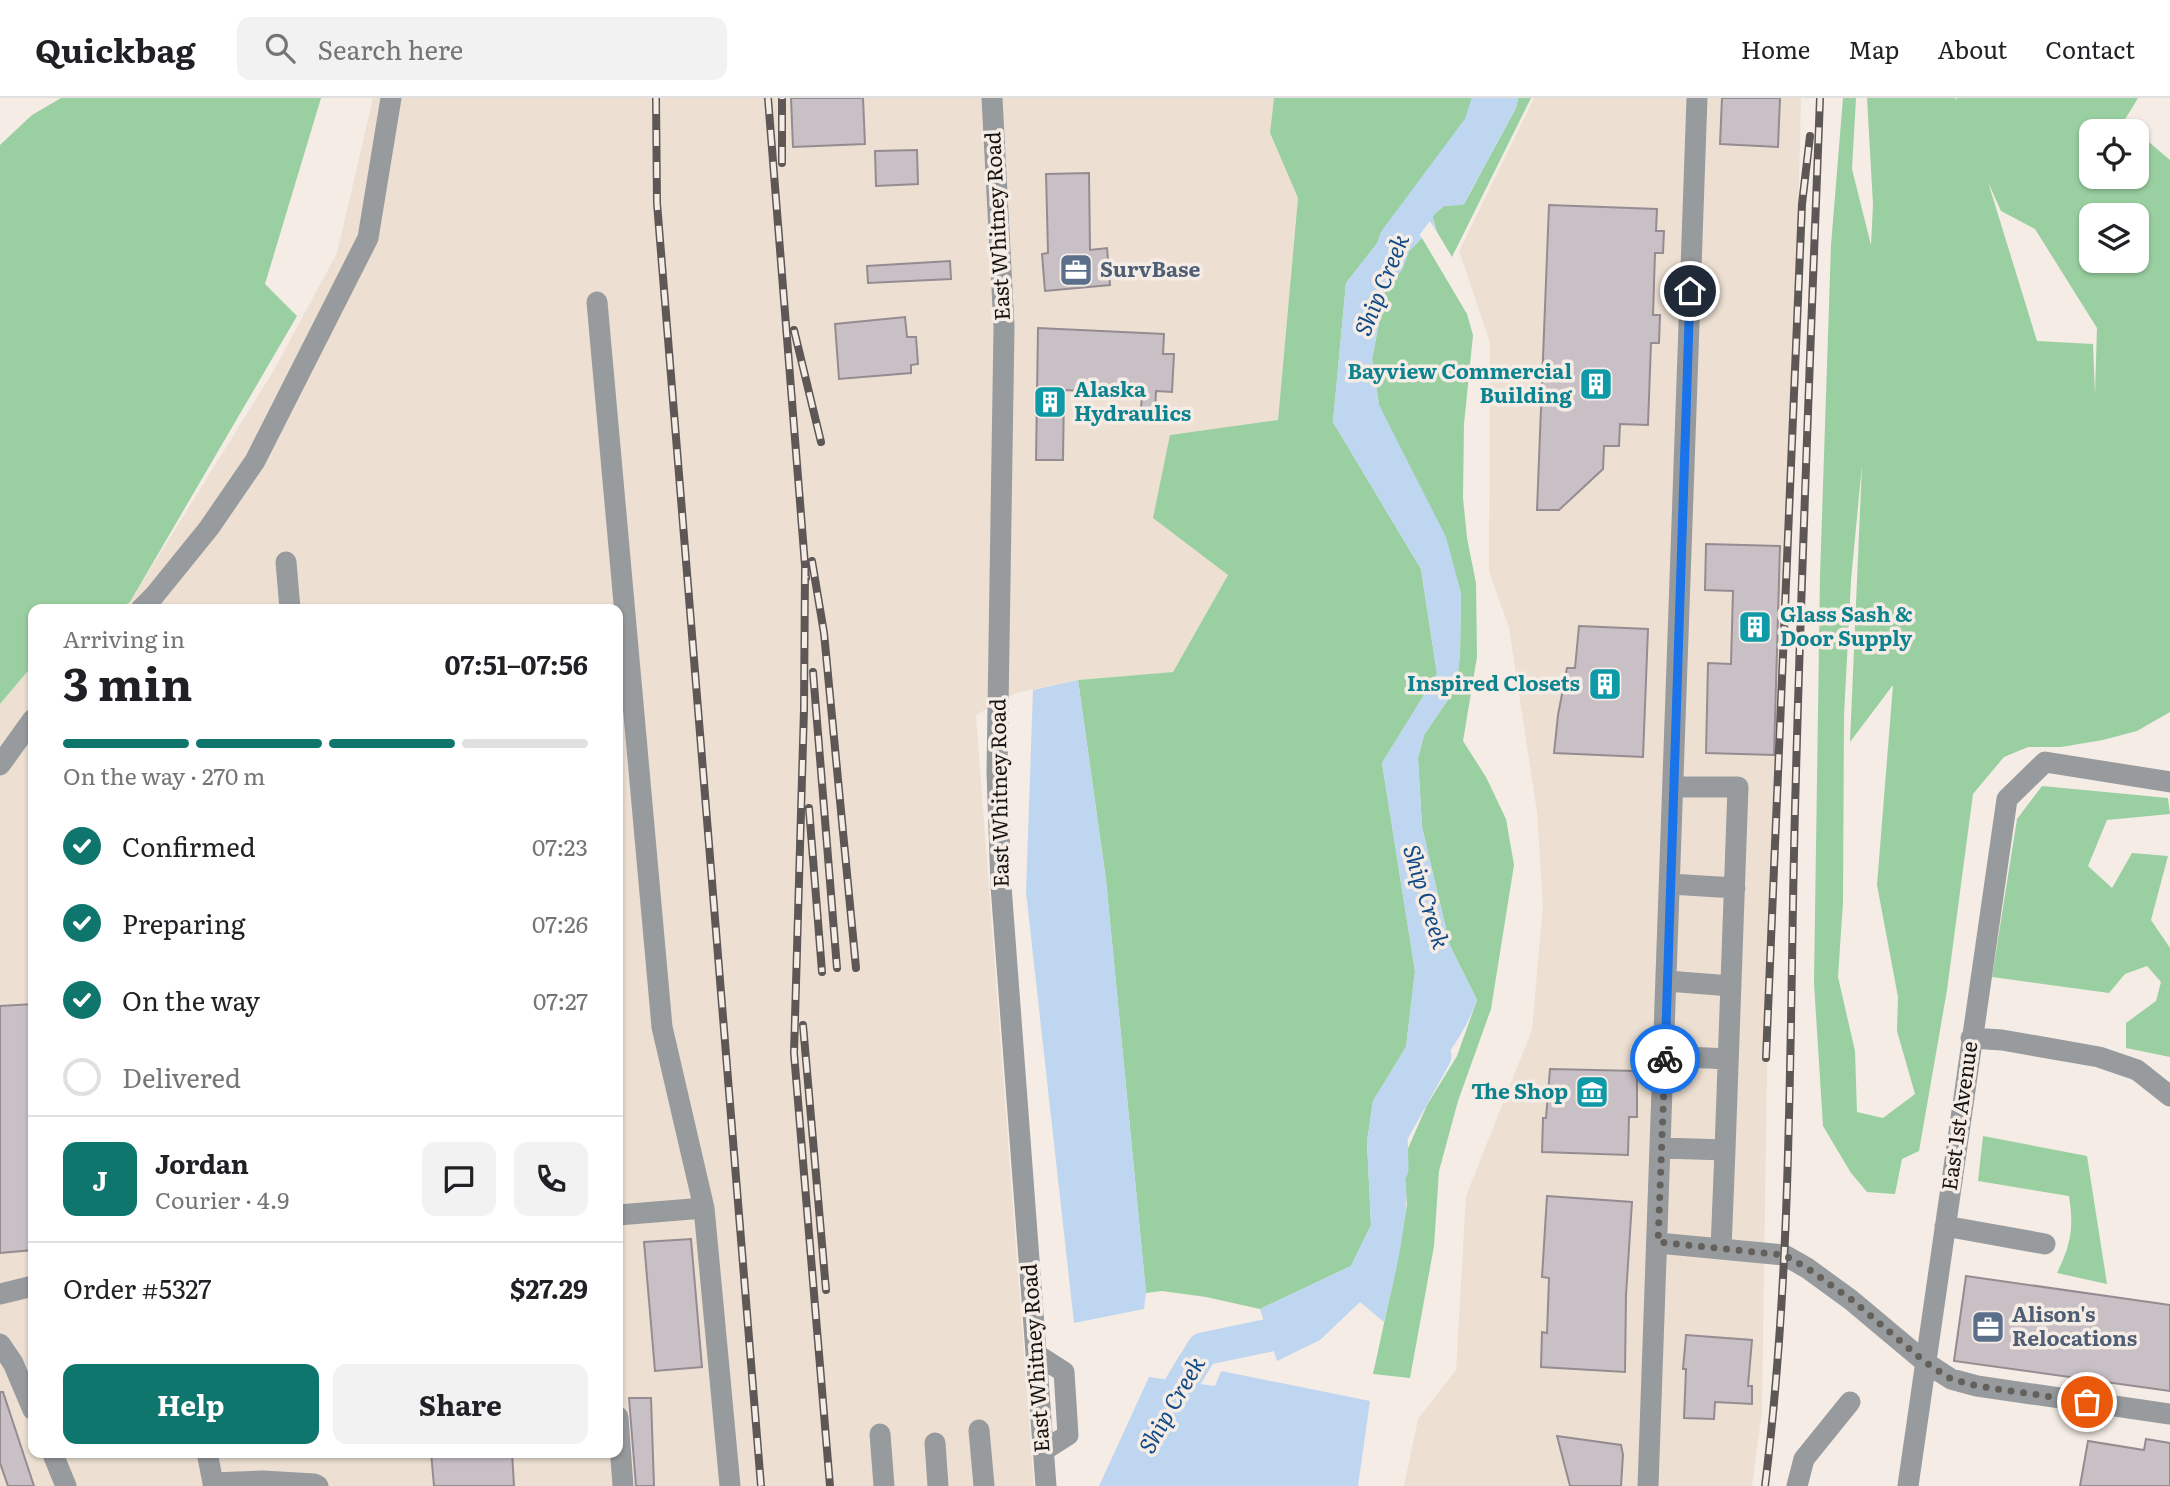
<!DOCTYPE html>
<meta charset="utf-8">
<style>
body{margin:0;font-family:Literata,serif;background:#f2f2f2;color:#202124;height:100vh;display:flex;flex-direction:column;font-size:26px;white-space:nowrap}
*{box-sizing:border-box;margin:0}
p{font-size:23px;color:#757577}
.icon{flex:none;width:38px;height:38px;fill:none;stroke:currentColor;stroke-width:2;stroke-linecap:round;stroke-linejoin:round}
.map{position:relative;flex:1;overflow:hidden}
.sheet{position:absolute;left:28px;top:506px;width:595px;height:854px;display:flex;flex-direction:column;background:#fff;border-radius:14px;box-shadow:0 2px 5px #0004}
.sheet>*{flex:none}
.fabs{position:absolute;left:2079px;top:21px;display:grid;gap:14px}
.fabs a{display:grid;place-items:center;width:70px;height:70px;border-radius:14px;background:#fff;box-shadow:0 2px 5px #0004;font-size:35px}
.pin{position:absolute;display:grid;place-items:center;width:60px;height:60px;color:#fff;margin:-30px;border:4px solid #fff;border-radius:50%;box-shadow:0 2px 7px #0007}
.courier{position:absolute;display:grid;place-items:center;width:70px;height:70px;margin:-35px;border:5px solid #1a73e8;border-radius:50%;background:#fff;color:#222;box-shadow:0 2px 9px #0007}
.headline em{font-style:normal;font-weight:700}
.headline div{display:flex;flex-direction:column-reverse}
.headline{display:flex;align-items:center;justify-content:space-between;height:119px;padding:0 35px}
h1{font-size:46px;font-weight:700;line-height:52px}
.bar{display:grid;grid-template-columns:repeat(4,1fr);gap:10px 7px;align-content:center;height:84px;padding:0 35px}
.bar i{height:9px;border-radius:5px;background:#e0e0e0}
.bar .selected{background:#0f766e}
.bar p{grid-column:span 4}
.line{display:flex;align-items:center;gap:18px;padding:0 35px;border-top:2px solid #e0e0e0}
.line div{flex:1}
.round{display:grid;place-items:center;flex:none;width:74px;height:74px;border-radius:14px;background:#f2f2f2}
ol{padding:0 35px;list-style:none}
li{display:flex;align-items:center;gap:21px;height:77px}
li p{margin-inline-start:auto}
li .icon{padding:7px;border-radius:50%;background:#0f766e;color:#fff;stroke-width:4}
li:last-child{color:#757577}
li i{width:38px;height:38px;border:4px solid #e0e0e0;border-radius:50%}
.button{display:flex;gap:14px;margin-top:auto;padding:14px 35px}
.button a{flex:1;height:80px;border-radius:14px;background:#0f766e;color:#fff;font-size:28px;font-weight:700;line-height:80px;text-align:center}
.button a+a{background:#f2f2f2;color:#202124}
header{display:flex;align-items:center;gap:42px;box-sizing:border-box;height:98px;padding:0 35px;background:#fff;border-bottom:2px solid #e0e0e0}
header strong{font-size:33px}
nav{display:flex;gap:38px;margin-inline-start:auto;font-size:24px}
.search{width:490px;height:63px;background:#f2f2f2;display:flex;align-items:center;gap:18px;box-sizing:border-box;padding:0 24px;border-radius:14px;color:#757577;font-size:26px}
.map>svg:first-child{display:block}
.built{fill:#ede0d3}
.green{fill:#9ad0a1;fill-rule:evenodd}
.water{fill:#bfd6f1}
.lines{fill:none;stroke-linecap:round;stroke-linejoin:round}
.river{stroke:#bfd6f1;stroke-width:33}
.building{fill:#c9c0c6;stroke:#948c91;stroke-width:2}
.minor{stroke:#989b9e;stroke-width:21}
.rail-casing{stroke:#5d5855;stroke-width:8}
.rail{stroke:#f4ece5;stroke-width:5;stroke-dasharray:16;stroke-linecap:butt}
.done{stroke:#64605c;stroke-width:7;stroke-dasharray:0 12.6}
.route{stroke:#1a73e8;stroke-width:9}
.labels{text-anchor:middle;stroke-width:7;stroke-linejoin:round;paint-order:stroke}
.street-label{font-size:21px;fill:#171412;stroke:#f4ece5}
.service-label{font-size:21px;font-weight:bold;fill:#4e5e75;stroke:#f4ece5;text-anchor:start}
.culture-label{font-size:21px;font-weight:bold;fill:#0d838f;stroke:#f4ece5;text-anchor:end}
.water-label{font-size:23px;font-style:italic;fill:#134b87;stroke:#f4ece5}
</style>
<header>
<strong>Quickbag</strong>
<div class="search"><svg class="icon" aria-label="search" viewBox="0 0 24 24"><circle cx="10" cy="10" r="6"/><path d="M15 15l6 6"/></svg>Search here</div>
<nav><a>Home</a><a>Map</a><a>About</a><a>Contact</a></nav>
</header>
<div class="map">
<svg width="2170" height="1388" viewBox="0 0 2170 1388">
<rect width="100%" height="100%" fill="#f4ece5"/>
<!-- built -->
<path class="built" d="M373 0H1274L1270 36 1298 100 1278 322 1170 337 1228 477 1173 574 1078 582 1016 595 976 617 1034 1388H0V606L33 567V1354H618V511H118L130 504 274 272 337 155Z
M1534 0H1801L1795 259 1768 905 1762 1314 1752 1388H1404L1418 1321 1456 1272 1466 1098 1532 932 1543 807 1537 714 1509 530 1489 473 1490 245 1459 153Z"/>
<!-- green -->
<path class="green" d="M61 0H321L265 186 297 218 130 504 118 511H33V567L0 606V47L32 17Z
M1274 0H1475L1457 44 1346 185 1333 324 1421 471 1437 576 1382 665 1415 873 1406 949 1373 1003 1367 1044 1371 1127 1351 1168 1260 1211 1206 1199 1162 1193 1146 1195 1106 782 1078 582 1173 574 1228 477 1153 420 1170 337 1278 322 1298 100 1270 35Z
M1518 0H1531L1452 159 1437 134 1432 118 1444 108 1464 106 1516 10Z
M1843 0H1856L1852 71 1871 147 1873 107 1867 0H1955L1956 2 1957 0H2138L2124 23 2136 33H2091V79H2137V34L2170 62V614L2137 633 2103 642 2061 649H2028L2004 659 1973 696 1947 892 1919 1053 1902 1061 1895 1096 1867 1094 1851 1075 1823 1028 1814 885 1820 478 1831 147ZM1988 84 2001 113 2035 131 2097 230 2095 296 2093 246 2037 243ZM2091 117H2137V163H2091ZM1862 367 1850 644 1893 587 1877 787 1898 899 1897 933 1915 996 1883 1020 1857 1014 1855 953 1838 879 1843 804 1844 618 1851 482Z
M1422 140 1467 216 1473 237 1464 326 1463 400 1467 440 1476 485 1477 559 1463 643 1486 679 1506 721 1514 767 1491 911 1458 1003 1439 1073 1434 1148 1410 1280 1373 1276 1396 1170 1407 1106 1403 1062 1427 1007 1457 958 1477 902 1450 848 1422 729 1418 660 1424 637 1456 590 1460 557 1461 495 1400 351 1379 307 1372 261 1386 189 1398 164Z
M2042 688 2168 700 2170 716 2107 722 2088 768 2112 790 2132 755 2168 758 2151 822 2170 850V959L2126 950V925L2156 903 2161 884 2147 868 2125 876 2109 895 1992 879 2017 721Z
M1983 1038 2087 1058 2107 1186 2057 1175C2071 1146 2074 1130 2069 1098L1978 1083Z"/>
<!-- water -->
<path class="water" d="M1475 0H1518L1516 10 1463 107 1444 108 1432 118 1437 134 1414 99 1457 44Z
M1401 115 1422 140 1398 164 1386 189 1372 261 1379 307 1446 439 1461 495 1460 557 1456 590 1424 637 1418 660 1422 729 1450 848 1477 902C1459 952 1428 978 1394 1016 1400 1046 1408 1077 1406 1107 1403 1146 1393 1186 1384 1224L1360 1204 1320 1242 1277 1263 1260 1211 1351 1168 1371 1127 1367 1044 1373 1003 1406 949 1415 873 1382 665 1437 576 1421 471 1333 324 1346 185Z
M1078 582 1106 782 1146 1195 1144 1211 1074 1225 1026 794 1033 592Z
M1221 1273 1370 1303 1358 1388H1099L1149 1279 1215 1288Z"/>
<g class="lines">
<!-- river -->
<path class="river" d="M1388 163 1396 141 1480 28 1489 0
M1392 1071 1391 1037 1435 958
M1129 1388C1149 1340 1175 1295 1203 1251L1270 1237 1308 1218"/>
</g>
<!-- building -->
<path class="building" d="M791 0H863L865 46 793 49Z
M1722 0H1780L1778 49 1720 46Z
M917 52 918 86 876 88 875 53Z
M1089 75 1090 152 1107 150 1110 187 1045 193 1042 156 1048 155 1046 76Z
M1549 107 1657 111 1656 133H1664L1663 155H1655L1653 217H1660L1659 245H1651L1648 327 1620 326 1619 348H1604L1603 371 1559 412H1537Z
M950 163 951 181 868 185 867 168Z
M905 219 907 239H916L918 266 911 267V275L839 281 835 226Z
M1038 230 1164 236 1163 256H1174L1172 294 1156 293 1155 312H1141L1142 296 1064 292 1063 362H1036Z
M1706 446 1780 448 1774 657 1706 655 1708 565 1731 566 1733 493 1705 492Z
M1579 528 1648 531 1643 659 1554 655 1558 617 1567 570H1575Z
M33 906V1152L0 1155V908Z
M1550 971 1637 973V1019H1629L1628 1057 1542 1054 1543 1020H1546Z
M1547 1098 1632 1104 1626 1197 1625 1274 1541 1269 1542 1234 1547 1235 1549 1180 1542 1179Z
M691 1141 702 1269 655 1273 644 1144Z
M1966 1178 2170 1207V1293L1954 1263Z
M1686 1237 1752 1242 1748 1288H1752V1306L1715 1304 1714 1321 1684 1320 1686 1271H1683Z
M0 1294H3L34 1388H8L0 1365Z
M629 1300H651L654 1388H636Z
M1557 1338 1621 1347 1623 1357 1621 1388H1570Z
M2146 1341 2170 1345V1388H2080L2088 1343 2144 1352Z
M431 1354H512L514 1388H434Z"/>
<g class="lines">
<!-- minor -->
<path class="minor" d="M992 0 1004 229 997 674 1001 788 1046 1388
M597 204 662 929 704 1110 730 1388
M286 464 290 511
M141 511 154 498 209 430 255 363 368 140 391 0
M0 667 33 621
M1674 689H1738L1725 1052
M1670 786 1735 790
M1667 883 1731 888
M1971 940 2002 942 2099 959 2137 972 2170 998
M1665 958 1728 961
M1662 1050 1725 1052 1721 1151
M618 1117 704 1110
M1945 1128 2045 1146
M1658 1145 1784 1157 1807 1170 1851 1202 1925 1264 1951 1281 1977 1288 2170 1316
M0 1196 33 1188
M0 1246 13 1265 33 1312
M1036 1256 1064 1274 1068 1337 1043 1353
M618 1319 623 1388
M979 1332 984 1388
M880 1336 884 1388
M935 1345 938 1388
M52 1354 66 1388
M207 1354 213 1385 263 1383 314 1386 318 1388
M1648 1388 1697 0
M1797 1388 1804 1361 1850 1304
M1908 1388 2007 701 2045 664 2170 684"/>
<defs>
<path id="rail" d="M656 0 657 105 761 1388
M768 0 806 480
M782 65V0
M794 232 821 344
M812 463 824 535 856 870
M805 470 804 611 794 955 830 1388
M813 574 837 870
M809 710 822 874
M803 927 826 1192
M1766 960 1802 106 1810 38
M1765 1388C1793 1164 1789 937 1795 712 1801 474 1811 237 1820 0"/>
</defs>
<!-- rail casing -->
<use href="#rail" class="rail-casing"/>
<!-- rail -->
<use href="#rail" class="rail"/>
</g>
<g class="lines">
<!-- done -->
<path class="done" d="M1665 961 1658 1144 1784 1157 1807 1170 1852 1202 1925 1264 1951 1281 1977 1288 2087 1304"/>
<!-- route -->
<path class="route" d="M1665 961 1690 193"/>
</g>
<!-- icons -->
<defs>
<symbol id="office-square" viewBox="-11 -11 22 22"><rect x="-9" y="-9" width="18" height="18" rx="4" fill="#5c6f8a" stroke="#f4ece5"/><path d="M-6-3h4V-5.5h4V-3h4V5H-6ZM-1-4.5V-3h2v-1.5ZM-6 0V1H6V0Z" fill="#fff"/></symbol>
<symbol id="building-square" viewBox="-11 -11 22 22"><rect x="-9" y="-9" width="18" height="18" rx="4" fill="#0f9aa8" stroke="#f4ece5"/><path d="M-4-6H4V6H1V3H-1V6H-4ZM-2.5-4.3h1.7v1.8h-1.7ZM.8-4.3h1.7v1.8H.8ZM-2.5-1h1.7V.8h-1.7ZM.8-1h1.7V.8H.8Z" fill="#fff"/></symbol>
<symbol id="museum-square" viewBox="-11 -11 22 22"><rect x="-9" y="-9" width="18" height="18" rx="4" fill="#0f9aa8" stroke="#f4ece5"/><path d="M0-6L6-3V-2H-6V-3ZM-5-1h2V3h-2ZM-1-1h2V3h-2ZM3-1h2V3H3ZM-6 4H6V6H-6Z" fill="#fff"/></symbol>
</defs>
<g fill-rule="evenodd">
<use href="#office-square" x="1057" y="153" width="38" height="38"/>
<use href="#building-square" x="1577" y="267" width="38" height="38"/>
<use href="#building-square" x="1031" y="285" width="38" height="38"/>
<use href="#building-square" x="1736" y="510" width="38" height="38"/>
<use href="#building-square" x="1586" y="567" width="38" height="38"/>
<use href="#museum-square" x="1573" y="975" width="38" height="38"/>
<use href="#office-square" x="1969" y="1210" width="38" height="38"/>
</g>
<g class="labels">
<!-- street labels -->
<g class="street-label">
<text transform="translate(998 128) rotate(-93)" y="7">East Whitney Road</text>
<text transform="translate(1000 695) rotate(-91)" y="7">East Whitney Road</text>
<text transform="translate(1960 1018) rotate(-82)" y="7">East 1st Avenue</text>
<text transform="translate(1036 1260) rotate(-94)" y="7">East Whitney Road</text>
</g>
<!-- service labels -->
<g class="service-label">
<text x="1100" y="179">SurvBase</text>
<text x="2012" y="1224">Alison's<tspan x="2012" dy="24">Relocations</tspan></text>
</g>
<!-- culture labels -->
<g class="culture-label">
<text x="1572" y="281">Bayview Commercial<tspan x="1572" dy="24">Building</tspan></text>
<text x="1074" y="299" text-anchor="start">Alaska<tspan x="1074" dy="24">Hydraulics</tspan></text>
<text x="1780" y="524" text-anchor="start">Glass Sash &amp;<tspan x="1780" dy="24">Door Supply</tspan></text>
<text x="1580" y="593">Inspired Closets</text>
<text x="1568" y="1001">The Shop</text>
</g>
<!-- water labels -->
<g class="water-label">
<text transform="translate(1382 187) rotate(-68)" y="8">Ship Creek</text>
<text transform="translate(1426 799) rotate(73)" y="8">Ship Creek</text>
<text transform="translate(1172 1307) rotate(-60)" y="8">Ship Creek</text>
</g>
</g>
</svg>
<div class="fabs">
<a><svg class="icon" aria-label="locate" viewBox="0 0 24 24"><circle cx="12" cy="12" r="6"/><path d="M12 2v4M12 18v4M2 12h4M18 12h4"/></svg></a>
<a><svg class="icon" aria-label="layers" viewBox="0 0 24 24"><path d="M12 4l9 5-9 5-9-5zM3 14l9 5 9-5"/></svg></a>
</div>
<div class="pin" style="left:2087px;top:1304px;background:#ea580c"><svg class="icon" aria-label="bag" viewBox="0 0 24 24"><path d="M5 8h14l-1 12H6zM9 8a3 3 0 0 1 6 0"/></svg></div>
<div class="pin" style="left:1690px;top:193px;background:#1f2937"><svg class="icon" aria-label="home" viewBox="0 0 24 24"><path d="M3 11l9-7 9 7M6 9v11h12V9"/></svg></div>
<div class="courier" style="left:1665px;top:961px"><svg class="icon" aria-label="bike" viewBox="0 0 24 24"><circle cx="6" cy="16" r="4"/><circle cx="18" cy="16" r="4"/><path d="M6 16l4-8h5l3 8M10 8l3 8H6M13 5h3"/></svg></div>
<section class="sheet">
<div class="headline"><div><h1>3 min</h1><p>Arriving in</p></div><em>07:51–07:56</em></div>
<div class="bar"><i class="selected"></i><i class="selected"></i><i class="selected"></i><i></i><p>On the way · 270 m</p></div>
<ol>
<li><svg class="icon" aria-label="check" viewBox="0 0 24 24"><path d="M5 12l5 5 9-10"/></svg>Confirmed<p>07:23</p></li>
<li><svg class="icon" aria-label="check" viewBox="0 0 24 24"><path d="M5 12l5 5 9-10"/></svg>Preparing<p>07:26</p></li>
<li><svg class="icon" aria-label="check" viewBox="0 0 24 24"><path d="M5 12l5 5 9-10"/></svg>On the way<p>07:27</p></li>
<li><i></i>Delivered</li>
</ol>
<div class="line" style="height:126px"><b class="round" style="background:#0f766e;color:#fff">J</b><div><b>Jordan</b><p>Courier · 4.9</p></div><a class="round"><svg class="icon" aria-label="chat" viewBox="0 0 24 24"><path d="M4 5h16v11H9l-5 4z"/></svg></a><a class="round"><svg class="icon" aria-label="phone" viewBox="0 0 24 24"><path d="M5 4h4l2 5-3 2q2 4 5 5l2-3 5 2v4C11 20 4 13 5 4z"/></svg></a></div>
<div class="line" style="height:91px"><div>Order #5327</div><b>$27.29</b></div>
<div class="button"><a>Help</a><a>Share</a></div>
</section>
</div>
